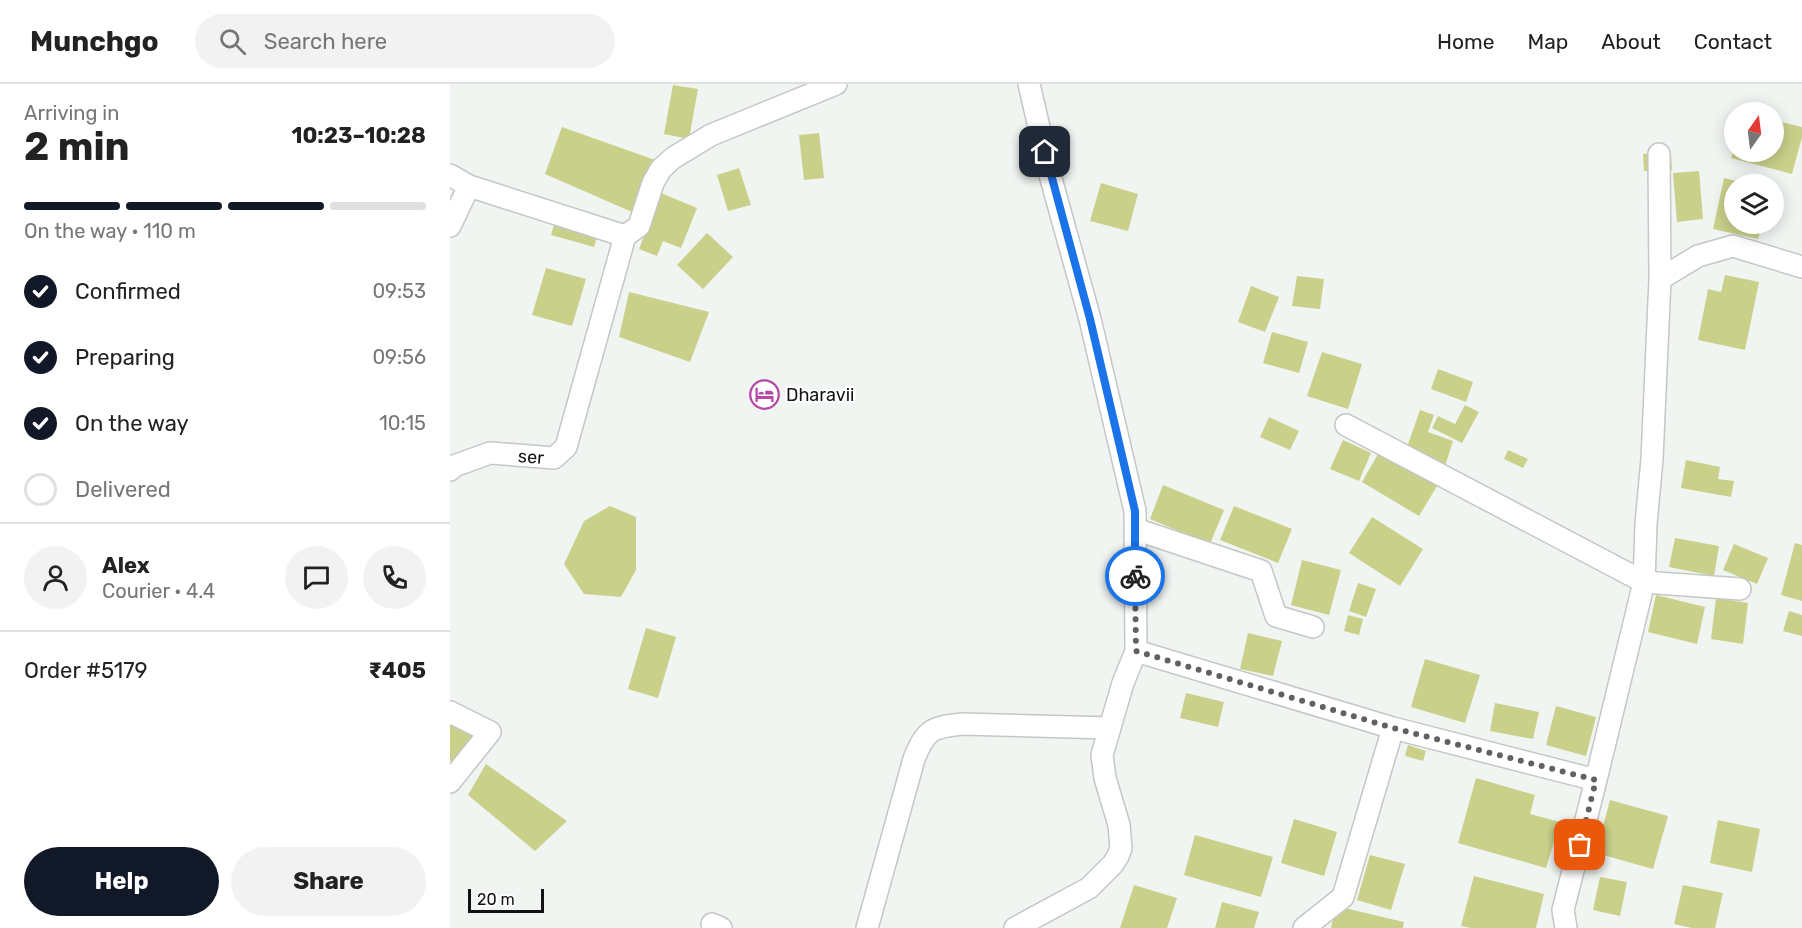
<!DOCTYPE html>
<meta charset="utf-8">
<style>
body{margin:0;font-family:Rubik,sans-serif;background:#f2f2f2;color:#222;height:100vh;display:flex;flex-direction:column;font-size:22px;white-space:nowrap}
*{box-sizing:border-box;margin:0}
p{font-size:20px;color:#767676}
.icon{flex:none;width:33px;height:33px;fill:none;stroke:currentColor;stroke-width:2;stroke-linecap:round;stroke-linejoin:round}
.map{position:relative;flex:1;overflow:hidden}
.panel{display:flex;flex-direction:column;background:#fff;width:450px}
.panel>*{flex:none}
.needle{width:39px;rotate:14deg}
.controls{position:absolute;left:1274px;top:18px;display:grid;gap:12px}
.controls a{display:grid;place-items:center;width:60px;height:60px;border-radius:50%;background:#fff;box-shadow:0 3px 15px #0003;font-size:30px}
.scale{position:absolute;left:18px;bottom:15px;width:76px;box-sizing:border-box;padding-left:6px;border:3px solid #121312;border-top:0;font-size:16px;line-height:21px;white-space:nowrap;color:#121312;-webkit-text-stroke:4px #fff;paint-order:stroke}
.pin{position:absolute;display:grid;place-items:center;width:51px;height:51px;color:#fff;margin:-26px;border-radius:12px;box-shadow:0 3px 9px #0006}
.courier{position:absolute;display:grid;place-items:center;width:60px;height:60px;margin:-30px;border:4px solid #1a73e8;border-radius:50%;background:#fff;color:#222;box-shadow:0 2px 8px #0007}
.head em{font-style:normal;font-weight:700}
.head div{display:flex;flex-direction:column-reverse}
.head{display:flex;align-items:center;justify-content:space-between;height:102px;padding:0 24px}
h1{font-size:39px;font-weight:700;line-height:45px}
.bar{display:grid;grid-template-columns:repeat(4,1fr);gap:9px 6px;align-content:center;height:72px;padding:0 24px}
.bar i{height:8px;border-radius:4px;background:#e0e0e0}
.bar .selected{background:#111827}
.bar p{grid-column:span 4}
.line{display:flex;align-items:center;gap:15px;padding:0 24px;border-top:2px solid #e0e0e0}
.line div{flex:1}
.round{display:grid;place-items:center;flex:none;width:63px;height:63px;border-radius:32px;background:#f2f2f2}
ol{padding:0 24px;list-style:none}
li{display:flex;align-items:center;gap:18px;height:66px}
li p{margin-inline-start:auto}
li .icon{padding:6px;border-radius:50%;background:#111827;color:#fff;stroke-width:4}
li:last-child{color:#767676}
li i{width:33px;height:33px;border:3px solid #e0e0e0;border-radius:50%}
.button{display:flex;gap:12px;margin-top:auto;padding:12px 24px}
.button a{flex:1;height:69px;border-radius:36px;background:#111827;color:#fff;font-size:24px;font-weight:700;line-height:69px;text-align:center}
.button a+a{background:#f2f2f2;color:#222}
header{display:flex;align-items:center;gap:36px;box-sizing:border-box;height:84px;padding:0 30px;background:#fff;border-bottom:2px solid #e0e0e0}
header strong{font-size:28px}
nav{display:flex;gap:33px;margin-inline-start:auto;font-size:21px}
.search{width:420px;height:54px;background:#f2f2f2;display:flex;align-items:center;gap:15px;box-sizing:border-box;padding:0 21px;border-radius:33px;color:#767676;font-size:22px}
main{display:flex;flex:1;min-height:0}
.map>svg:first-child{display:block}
.building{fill:#c9d08a}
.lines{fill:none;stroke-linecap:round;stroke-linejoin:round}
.street-casing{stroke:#c4c7c4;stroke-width:24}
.street{stroke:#fff;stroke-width:21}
.done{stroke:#606260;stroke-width:6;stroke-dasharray:0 10.8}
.route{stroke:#1a73e8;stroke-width:8}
.labels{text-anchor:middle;stroke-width:4.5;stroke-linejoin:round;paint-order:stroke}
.poi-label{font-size:18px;fill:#121312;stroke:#fff;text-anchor:start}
.street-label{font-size:18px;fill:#121312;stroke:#fff}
</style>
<header>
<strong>Munchgo</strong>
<div class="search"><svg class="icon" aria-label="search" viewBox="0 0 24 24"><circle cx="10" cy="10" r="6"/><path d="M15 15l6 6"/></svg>Search here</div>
<nav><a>Home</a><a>Map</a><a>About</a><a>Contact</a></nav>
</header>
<main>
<section class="panel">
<div class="head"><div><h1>2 min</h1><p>Arriving in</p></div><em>10:23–10:28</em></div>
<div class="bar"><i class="selected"></i><i class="selected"></i><i class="selected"></i><i></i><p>On the way · 110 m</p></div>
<ol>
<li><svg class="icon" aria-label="check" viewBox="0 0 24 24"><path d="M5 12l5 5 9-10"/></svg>Confirmed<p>09:53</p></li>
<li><svg class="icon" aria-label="check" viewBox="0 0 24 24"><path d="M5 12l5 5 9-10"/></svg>Preparing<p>09:56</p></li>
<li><svg class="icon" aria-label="check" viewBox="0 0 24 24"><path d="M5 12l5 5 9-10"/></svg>On the way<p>10:15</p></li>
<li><i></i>Delivered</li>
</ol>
<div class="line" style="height:108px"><a class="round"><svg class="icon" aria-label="person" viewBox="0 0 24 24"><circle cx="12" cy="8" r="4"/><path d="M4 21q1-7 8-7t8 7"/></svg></a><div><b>Alex</b><p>Courier · 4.4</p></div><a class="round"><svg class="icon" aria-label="chat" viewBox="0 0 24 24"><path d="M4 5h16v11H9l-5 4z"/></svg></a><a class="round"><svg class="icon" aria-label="phone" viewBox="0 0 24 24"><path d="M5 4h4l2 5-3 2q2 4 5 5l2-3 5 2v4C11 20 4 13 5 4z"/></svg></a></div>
<div class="line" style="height:78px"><div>Order #5179</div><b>₹405</b></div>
<div class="button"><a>Help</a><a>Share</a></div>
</section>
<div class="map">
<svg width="1352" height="844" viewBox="0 0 1352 844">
<rect width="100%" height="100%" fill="#f1f5f2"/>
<!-- building -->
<path class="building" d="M223 1 248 5 239 55 214 50Z
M1323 36 1352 43V53L1342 90 1281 74 1283 68H1323Z
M112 43 205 76 182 128 95 90Z
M369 49 374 94 354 96 349 51Z
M1221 69 1222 86 1194 87 1193 70Z
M289 84 301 121 278 127 267 91Z
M1249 87 1253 135 1227 138 1223 89Z
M1274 94 1299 100H1284V140H1312L1308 155 1263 145Z
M651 99 688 110 678 147 640 137Z
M211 109 247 124 231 164 213 157 207 172 189 165Z
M106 134 149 146 144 163 101 151Z
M257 149 283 173 253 205 227 181Z
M96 184 136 195 122 242 82 231Z
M1275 191 1309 198 1295 266 1248 256 1258 205 1271 208Z
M847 192 874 195 870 225 842 222Z
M801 202 829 213 815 248 788 238Z
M179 208 259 228 240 278 169 253Z
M822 248 858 258 849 289 813 279Z
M872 268 912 280 898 325 857 312Z
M988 285 1023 298 1016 318 981 305Z
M1015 321 1029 328 1012 359 982 344 988 332 1005 340Z
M970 326 984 331 978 348 1003 357 995 382 955 369Z
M819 333 849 347 840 366 810 353Z
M893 356 921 369 909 397 880 385Z
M932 363 990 397 969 432 912 398Z
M1058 366 1078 375 1073 384 1054 375Z
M1236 376 1270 383 1268 395 1284 397 1281 413 1231 404Z
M713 401 774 426 760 460 700 435Z
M160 422 186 433V486L171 513 134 510 114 480 134 437Z
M784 422 842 445 828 479 770 456Z
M922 433 973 465 950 502 899 469Z
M1225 454 1269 462 1264 492 1219 483Z
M1345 459 1352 461V517L1331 511Z
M1284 460 1318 474 1307 500 1273 486Z
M852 476 891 486 879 531 841 521Z
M908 499 926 505 916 533 899 527Z
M1206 511 1255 523 1247 560 1198 548Z
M1266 514 1298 519 1293 560 1261 555Z
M1339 527 1352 531V552L1333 547Z
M898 531 913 535 909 551 894 547Z
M196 544 226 553 208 614 178 605Z
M798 549 832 557 823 592 790 585Z
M975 575 1030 591 1015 639 961 623Z
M736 609 774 618 768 643 730 634Z
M1045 619 1089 628 1083 655 1040 647Z
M1106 622 1146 633 1136 672 1096 661Z
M0 626 29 631 14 678 0 677Z
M958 661 976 667 973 677 955 672Z
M36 680 117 737 85 767 18 711Z
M1026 694 1085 711 1080 730 1110 738 1096 784 1008 759Z
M1160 716 1218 732 1203 785 1146 769Z
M844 735 887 748 874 792 831 779Z
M1268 736 1310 745 1302 788 1260 779Z
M745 751 823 773 811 813 734 791Z
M920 771 955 780 941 826 907 816Z
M1024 792 1094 810 1086 844H1021L1011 842Z
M1150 793 1177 798 1170 832 1143 826Z
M684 801 727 814 717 844H670Z
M1233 801 1273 809 1265 844H1242L1224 840Z
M772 818 809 828 804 844H765Z
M886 822 954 838 953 844H881Z"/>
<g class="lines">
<defs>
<path id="street" d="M579 0 600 91 640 235 685 427 686 567 943 644
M0 91 19 102 175 152 189 142 203 99 211 85 223 74 261 51 386 0
M0 142 19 102
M1210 195 1248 172 1283 162 1352 183
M896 341 1194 498 1290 505
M0 386 4 382 40 369 104 374 116 363 175 152
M685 445 811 487 826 532 863 543
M0 628 40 648 0 698
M1146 696 1194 498 1196 440 1202 375 1210 195 1209 70
M262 840 271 844
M417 844 464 675C476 645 482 643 513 640L660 644
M565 844 639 804 663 780 668 772 671 764 669 741 655 694 652 671 673 599 686 567
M854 844 893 813 943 644 1146 696 1113 826 1116 844"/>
</defs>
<!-- street casing -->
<use href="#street" class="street-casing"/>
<!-- street -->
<use href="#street" class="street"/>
</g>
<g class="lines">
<!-- done -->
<path class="done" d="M685 492 686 567 943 644 1146 696 1130 761"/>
<!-- route -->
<path class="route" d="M595 68 640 235 685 427V492"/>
</g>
<!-- icons -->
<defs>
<symbol id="hotel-ring" viewBox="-11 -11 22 22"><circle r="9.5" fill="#fff" stroke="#b547a5" stroke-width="1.5"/><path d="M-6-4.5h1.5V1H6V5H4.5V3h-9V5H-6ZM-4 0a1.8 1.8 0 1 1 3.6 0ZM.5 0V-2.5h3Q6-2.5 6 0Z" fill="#b547a5"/></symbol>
</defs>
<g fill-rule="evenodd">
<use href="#hotel-ring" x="298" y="294" width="33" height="33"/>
</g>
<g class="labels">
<!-- poi labels -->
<g class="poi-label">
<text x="336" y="317">Dharavii</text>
</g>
<!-- street labels -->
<g class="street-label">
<text transform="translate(81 373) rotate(4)" y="6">ser</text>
</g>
</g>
</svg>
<div class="controls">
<a><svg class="needle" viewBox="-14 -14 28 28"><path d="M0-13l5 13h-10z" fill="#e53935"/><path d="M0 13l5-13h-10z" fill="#767676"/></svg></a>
<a><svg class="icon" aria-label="layers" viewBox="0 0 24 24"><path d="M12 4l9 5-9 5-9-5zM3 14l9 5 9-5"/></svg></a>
</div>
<div class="scale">20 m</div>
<div class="pin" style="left:1130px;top:761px;background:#ea580c"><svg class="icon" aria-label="bag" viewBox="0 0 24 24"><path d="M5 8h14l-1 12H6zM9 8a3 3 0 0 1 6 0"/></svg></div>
<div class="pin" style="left:595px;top:68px;background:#1f2937"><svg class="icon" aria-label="home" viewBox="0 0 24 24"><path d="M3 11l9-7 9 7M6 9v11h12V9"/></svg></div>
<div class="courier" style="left:685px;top:492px"><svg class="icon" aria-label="bike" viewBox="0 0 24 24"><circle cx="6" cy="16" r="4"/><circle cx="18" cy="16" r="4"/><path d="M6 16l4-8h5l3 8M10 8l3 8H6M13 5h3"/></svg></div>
</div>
</main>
